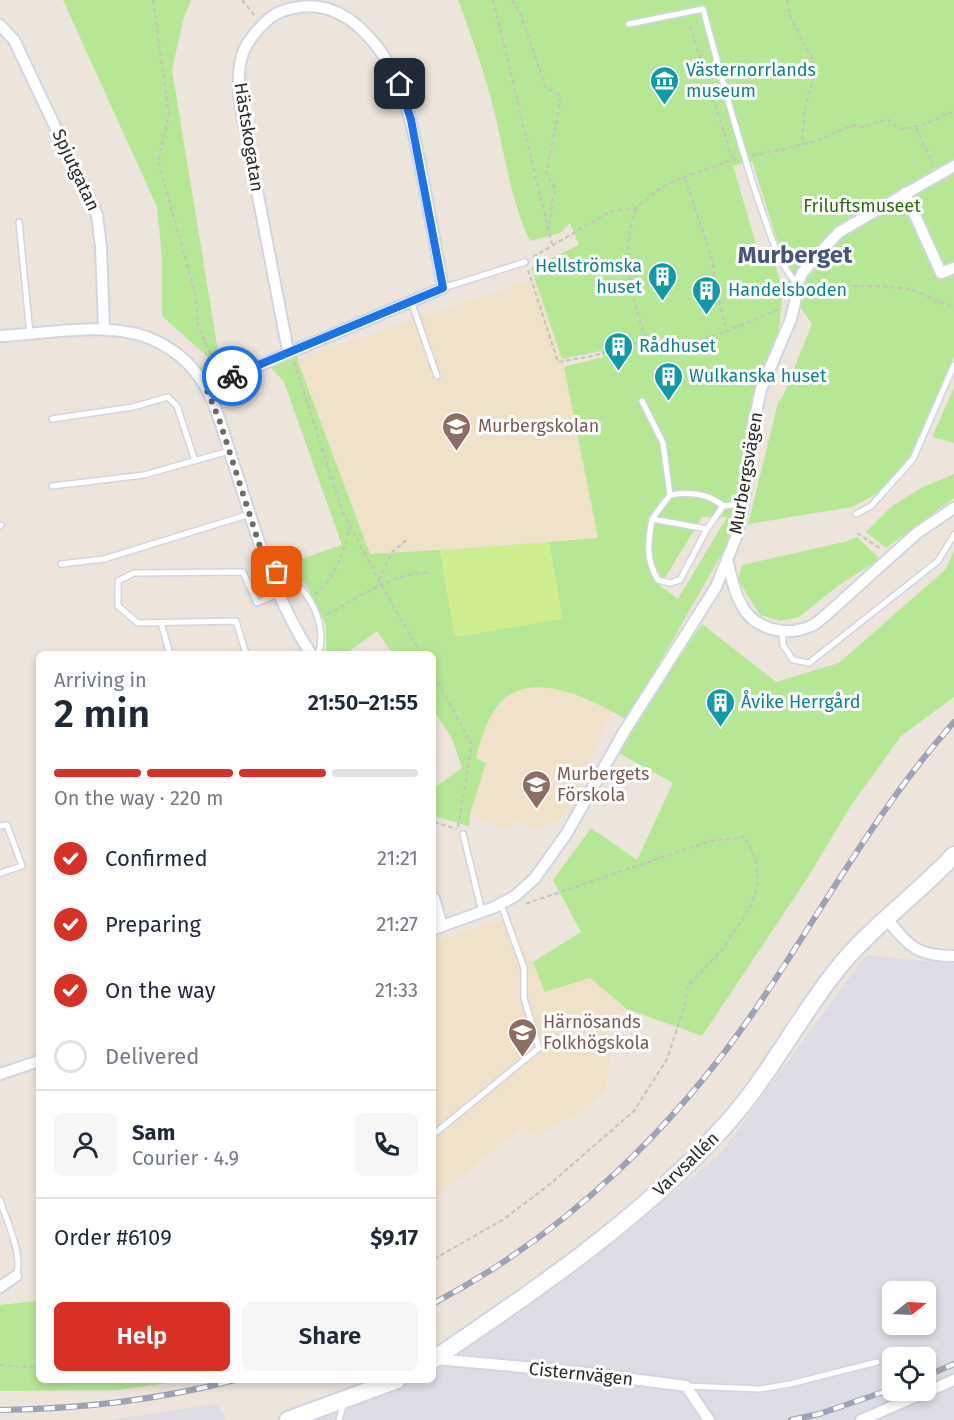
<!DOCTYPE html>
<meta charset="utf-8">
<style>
body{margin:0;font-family:"Fira Sans",sans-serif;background:#f6f6f7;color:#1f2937;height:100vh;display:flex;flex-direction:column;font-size:22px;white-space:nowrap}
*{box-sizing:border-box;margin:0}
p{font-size:20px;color:#747a83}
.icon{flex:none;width:33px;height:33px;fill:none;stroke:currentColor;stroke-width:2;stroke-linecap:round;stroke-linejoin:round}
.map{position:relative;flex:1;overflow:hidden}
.drawer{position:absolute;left:36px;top:651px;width:400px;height:732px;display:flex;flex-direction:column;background:#fff;border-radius:9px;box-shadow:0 3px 9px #0003}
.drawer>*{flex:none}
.needle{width:39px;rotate:72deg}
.tools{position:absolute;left:882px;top:1281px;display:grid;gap:12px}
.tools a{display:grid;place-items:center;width:54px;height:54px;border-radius:9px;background:#fff;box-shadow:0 3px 9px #0003;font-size:30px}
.pin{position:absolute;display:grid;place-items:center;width:51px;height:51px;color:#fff;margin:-26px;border-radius:12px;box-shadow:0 3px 9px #0006}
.courier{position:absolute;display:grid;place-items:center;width:60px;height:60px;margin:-30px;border:4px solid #1a73e8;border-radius:50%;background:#fff;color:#222;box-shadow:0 2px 8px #0007}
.summary em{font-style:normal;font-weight:600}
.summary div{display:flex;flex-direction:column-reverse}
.summary{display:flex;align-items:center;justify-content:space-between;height:102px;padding:0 18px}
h1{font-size:39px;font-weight:600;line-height:45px}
.bar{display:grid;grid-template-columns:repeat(4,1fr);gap:9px 6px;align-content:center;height:72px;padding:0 18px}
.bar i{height:8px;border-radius:4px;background:#e0e1e3}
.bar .on{background:#d93025}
.bar p{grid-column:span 4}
.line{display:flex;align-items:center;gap:15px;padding:0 18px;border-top:2px solid #e0e1e3}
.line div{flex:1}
.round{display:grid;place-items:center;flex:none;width:63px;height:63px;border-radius:9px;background:#f6f6f7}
ol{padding:0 18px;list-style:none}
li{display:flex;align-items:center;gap:18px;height:66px}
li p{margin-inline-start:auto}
li .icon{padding:6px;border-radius:50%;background:#d93025;color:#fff;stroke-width:4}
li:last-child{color:#747a83}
li i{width:33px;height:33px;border:3px solid #e0e1e3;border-radius:50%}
.button{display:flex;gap:12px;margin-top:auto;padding:12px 18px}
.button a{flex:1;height:69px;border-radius:9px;background:#d93025;color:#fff;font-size:24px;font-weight:600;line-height:69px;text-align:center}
.button a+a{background:#f6f6f7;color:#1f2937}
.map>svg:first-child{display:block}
.industrial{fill:#dedce5;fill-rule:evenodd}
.education{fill:#f0e1c9}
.green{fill:#b6e794;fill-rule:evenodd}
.pitch{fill:#cdef8f}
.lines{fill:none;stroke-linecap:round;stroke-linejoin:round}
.lane-casing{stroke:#d0d5e4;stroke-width:8}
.street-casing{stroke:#d0d5e4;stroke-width:14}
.secondary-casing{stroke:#d0d5e4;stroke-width:20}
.path{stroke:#c3c3c3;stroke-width:2;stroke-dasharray:4.5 3;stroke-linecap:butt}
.lane{stroke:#fff;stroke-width:5}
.street{stroke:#fff;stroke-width:10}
.secondary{stroke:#fff;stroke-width:16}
.rail-casing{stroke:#9da3b6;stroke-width:6}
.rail{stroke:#fff;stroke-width:4;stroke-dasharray:11;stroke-linecap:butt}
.done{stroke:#6e6b68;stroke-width:6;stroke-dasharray:0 10.8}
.route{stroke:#1a73e8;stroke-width:8}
.labels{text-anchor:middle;stroke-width:6;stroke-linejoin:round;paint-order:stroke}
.culture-label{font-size:18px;fill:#0d838f;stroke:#fff;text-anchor:start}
.street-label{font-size:18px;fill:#2a2a2a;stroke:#fff}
.park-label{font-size:18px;fill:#2d6c15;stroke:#fff}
.education-label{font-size:18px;fill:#785e54;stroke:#fff;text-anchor:start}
.district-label{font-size:24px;font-weight:bold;fill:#47557e;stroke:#fff}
</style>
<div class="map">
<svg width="954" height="1420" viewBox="0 0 954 1420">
<rect width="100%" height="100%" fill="#ede4db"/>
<!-- industrial -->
<path class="industrial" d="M866 955 954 964V1420H314L344 1411 406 1380H434V1365L517 1313 591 1261 720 1154ZM892 1292H926V1324H892ZM892 1358H926V1390H892Z
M218 1404 225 1420H109Z"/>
<!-- education -->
<path class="education" d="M535 279 564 367 598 538 371 554 297 359Z
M528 686 548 687 567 692 612 711 571 801 559 821 537 830 515 818 508 830 470 814 486 763 476 759 481 738 494 709 512 693Z
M500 921 509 922 533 962 545 992 590 978 627 1009 615 1027 605 1090 583 1110 536 1137 522 1126 434 1200V943L487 923Z"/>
<!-- green -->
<path class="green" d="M63 0H191L183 20 172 70 221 369 162 316V259L157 207Z
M458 0H954V356L910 456 880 492 852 507 748 524 778 403 783 396 812 324 790 292 784 262 752 161 733 166 758 251 771 247 783 294 778 335 760 374 746 435 739 498 727 545 627 720C591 699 524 663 494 711 485 725 480 742 476 758L486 763 470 814 469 826 434 816V788L462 768 452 738 434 711V654H393L377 631 345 654H326V625L306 584 280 566 342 545 284 382 267 363 287 354 298 340 297 359 370 554 440 550 455 637 562 618 549 542 598 538 564 367 603 357 601 351 562 359 531 268 579 245 570 223 560 233 530 241C510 199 504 150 493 106 484 70 471 35 458 0ZM702 517H727L678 599 660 586Z
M954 388V443L932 437Z
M954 474V498L886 548 866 532 891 507 919 489Z
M857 537 880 559 839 585 799 617 780 621 760 615 738 580 742 565 844 542Z
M954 551V697L901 736 850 807 808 877 702 1036 627 1009 590 978 545 992 533 962 581 932 553 880 591 828 637 860 673 783 615 751 702 624 776 682 839 663 946 569Z
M39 1301V1380H188L119 1390 0 1391V1305Z"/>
<!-- pitch -->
<path class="pitch" d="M549 542 562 619 455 637 440 550Z"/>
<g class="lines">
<defs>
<path id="lane" d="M629 24 703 9C721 75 738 141 760 205 770 233 777 261 797 284
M19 222 30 334
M443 288 525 262
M411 301 437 376
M642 401 663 443 670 495
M52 419 133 407 168 397 177 406 195 461
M52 486 144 475 229 451
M856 514 871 506 913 459 954 365
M652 519 670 495C690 492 708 493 723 506
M0 526 1 525
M707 529 652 519C648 544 645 557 658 580L670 583 680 580 707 529 723 506 743 504
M61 564 104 559 250 514
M269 572C303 573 330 623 318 654
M161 623 170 654
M782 632 783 645 793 660 809 663 938 561 954 535
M246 654 236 621 138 623 118 606V581L134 573 243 572 257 603 278 594
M0 826 7 825 22 866 0 873
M463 834 482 912
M434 1134 539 1048 524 998V968L501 904
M0 1200C6 1219 24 1257 16 1276
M687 1386 760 1389 790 1384 877 1362
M339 1420 344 1402"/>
<path id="street" d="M0 25 14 40 97 215 101 247 104 329
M905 193 941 273 954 268
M0 336C42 334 91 324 132 333 154 337 179 352 193 369 216 395 223 434 234 465 256 532 272 594 311 654
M206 388 443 288C437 252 430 216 423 180 413 128 405 73 366 34 353 20 338 10 319 7 305 5 283 8 271 17 241 43 237 59 239 97L288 351
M727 559C731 575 733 590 741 604 754 630 786 637 811 626 816 624 821 619 826 615L917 533 954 508
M434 898 442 926
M886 918C909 946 916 956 954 956
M434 929 495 907 515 896 535 878 567 833 624 732 716 587 737 535 741 518 747 484 752 432 761 389 791 319 795 302 797 284 803 272 839 232 954 166
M0 1074 39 1061
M0 1287 16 1276
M435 1359 578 1372 686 1386 709 1420
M861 1420 954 1380"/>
<path id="secondary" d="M434 1359C533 1292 639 1220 720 1131 768 1080 798 1016 843 962 876 923 919 893 954 855
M288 1420 397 1380"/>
</defs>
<!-- lane casing -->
<use href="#lane" class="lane-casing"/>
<!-- street casing -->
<use href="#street" class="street-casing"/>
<!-- secondary casing -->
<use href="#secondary" class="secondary-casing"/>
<!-- path -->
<path class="path" d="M153 0 169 115 158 160 196 296 198 325 217 370
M242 0 255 16
M493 0 552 244
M512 0 521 15 546 88 560 95 559 110 546 173 555 188 549 225
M787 0 789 12 805 47 811 55 815 72 805 109 802 145
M690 26 733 161
M916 128 933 164
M752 156 813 142 853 125 862 127 888 119 899 129C922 127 934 121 954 111
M685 178 712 259 716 290 727 331
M636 209C633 217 630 227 629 236 624 268 636 310 646 340
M533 257 609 212 636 208 658 190 678 179 736 159
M528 270 558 362 593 356 646 340 690 344 727 331 782 308
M808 285 879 286 911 289 954 308
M294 362 342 510 379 581 421 654
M857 533 881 549
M379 580 392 552 408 539
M315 594C336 578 344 551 350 526
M327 614C356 599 399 569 431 573
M434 676 472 744 458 827
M434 822 457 829
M434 1259 504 1219 550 1184 634 1111 667 1059 684 1008 688 986 722 950 751 906 758 883 756 860 745 837 710 841 525 904
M0 1365 39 1368"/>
<!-- lane -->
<use href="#lane" class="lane"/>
<!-- street -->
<use href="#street" class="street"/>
<!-- secondary -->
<use href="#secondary" class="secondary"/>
<defs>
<path id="rail" d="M434 1303C568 1233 680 1123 763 998 825 905 879 806 954 722
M926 1376 954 1364
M0 1410C80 1409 158 1400 235 1380
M791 1420 819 1414 892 1389"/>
</defs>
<!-- rail casing -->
<use href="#rail" class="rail-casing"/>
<!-- rail -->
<use href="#rail" class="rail"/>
</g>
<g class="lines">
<!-- done -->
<path class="done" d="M232 376 206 388 219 419 268 572H277"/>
<!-- route -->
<path class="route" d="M232 376 443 288 411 120 400 84"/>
</g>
<!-- icons -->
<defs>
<symbol id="museum-pin" viewBox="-11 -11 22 30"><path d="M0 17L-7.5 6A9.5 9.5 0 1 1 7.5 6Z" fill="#0f9aa8" stroke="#fff"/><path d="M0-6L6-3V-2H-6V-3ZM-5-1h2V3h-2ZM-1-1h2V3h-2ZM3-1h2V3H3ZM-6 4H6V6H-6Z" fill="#fff"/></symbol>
<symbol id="building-pin" viewBox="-11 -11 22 30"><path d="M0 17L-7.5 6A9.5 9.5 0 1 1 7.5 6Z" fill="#0f9aa8" stroke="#fff"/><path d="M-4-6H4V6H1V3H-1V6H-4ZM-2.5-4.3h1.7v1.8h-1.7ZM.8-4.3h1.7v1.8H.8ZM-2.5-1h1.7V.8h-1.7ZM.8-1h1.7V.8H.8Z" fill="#fff"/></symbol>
<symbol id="school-pin" viewBox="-11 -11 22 30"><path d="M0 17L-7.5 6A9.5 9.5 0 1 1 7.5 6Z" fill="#8d6e63" stroke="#fff"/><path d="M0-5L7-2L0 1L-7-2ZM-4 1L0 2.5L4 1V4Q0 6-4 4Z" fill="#fff"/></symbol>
</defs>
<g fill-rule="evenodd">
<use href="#museum-pin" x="648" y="64" width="33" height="45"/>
<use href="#building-pin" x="646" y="260" width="33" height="45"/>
<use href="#building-pin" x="690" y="274" width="33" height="45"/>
<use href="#building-pin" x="602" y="330" width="33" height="45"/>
<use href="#building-pin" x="652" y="360" width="33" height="45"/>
<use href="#school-pin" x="440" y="410" width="33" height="45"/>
<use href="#building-pin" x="704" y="686" width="33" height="45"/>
<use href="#school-pin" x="520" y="768" width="33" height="45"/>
<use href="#school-pin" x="506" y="1016" width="33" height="45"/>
</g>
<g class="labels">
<!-- culture labels -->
<g class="culture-label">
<text x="686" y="76">Västernorrlands<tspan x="686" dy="21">museum</tspan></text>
<text x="642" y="272" text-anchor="end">Hellströmska<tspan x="642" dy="21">huset</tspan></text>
<text x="728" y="296">Handelsboden</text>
<text x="639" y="352">Rådhuset</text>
<text x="689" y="382">Wulkanska huset</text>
<text x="741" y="708">Åvike Herrgård</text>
</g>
<!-- street labels -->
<g class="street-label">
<text transform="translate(249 137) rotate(81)" y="6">Hästskogatan</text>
<text transform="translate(76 170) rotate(65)" y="6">Spjutgatan</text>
<text transform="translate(746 473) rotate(-80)" y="6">Murbergsvägen</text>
<text transform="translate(686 1164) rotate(-44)" y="6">Varvsallén</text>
<text transform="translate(581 1374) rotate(6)" y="6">Cisternvägen</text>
</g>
<!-- park labels -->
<g class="park-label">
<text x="862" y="212">Friluftsmuseet</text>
</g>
<!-- education labels -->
<g class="education-label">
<text x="478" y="432">Murbergskolan</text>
<text x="557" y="780">Murbergets<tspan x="557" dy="21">Förskola</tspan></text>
<text x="543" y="1028">Härnösands<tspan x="543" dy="21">Folkhögskola</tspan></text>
</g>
<!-- district labels -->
<g class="district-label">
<text x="795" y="263">Murberget</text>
</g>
</g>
</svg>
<div class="tools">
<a><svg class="needle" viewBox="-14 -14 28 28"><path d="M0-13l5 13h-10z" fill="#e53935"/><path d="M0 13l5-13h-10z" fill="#747a83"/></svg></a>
<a><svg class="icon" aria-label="locate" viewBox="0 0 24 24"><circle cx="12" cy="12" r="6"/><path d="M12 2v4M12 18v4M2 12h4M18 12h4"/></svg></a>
</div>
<div class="pin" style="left:277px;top:572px;background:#ea580c"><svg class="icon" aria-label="bag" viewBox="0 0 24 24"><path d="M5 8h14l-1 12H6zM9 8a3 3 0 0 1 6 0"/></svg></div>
<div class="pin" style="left:400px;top:84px;background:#1f2937"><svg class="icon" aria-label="home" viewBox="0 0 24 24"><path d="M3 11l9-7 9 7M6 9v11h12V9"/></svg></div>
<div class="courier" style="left:232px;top:376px"><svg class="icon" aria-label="bike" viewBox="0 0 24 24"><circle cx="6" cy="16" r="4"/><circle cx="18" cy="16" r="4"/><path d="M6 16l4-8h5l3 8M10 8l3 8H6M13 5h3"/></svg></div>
<section class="drawer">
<div class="summary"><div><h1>2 min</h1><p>Arriving in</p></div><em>21:50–21:55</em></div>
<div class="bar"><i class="on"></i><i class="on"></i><i class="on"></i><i></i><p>On the way · 220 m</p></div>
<ol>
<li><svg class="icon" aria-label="check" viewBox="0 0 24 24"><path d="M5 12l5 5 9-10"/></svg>Confirmed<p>21:21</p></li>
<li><svg class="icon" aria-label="check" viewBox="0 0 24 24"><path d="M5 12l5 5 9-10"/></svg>Preparing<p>21:27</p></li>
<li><svg class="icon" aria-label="check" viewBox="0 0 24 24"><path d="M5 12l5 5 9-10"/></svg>On the way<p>21:33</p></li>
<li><i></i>Delivered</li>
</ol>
<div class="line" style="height:108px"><a class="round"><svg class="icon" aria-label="person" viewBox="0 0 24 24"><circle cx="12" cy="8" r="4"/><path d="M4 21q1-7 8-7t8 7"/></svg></a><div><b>Sam</b><p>Courier · 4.9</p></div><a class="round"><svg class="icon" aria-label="phone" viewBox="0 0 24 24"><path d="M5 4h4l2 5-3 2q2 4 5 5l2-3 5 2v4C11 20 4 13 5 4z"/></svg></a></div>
<div class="line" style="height:78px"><div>Order #6109</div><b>$9.17</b></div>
<div class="button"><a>Help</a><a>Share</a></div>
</section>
</div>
